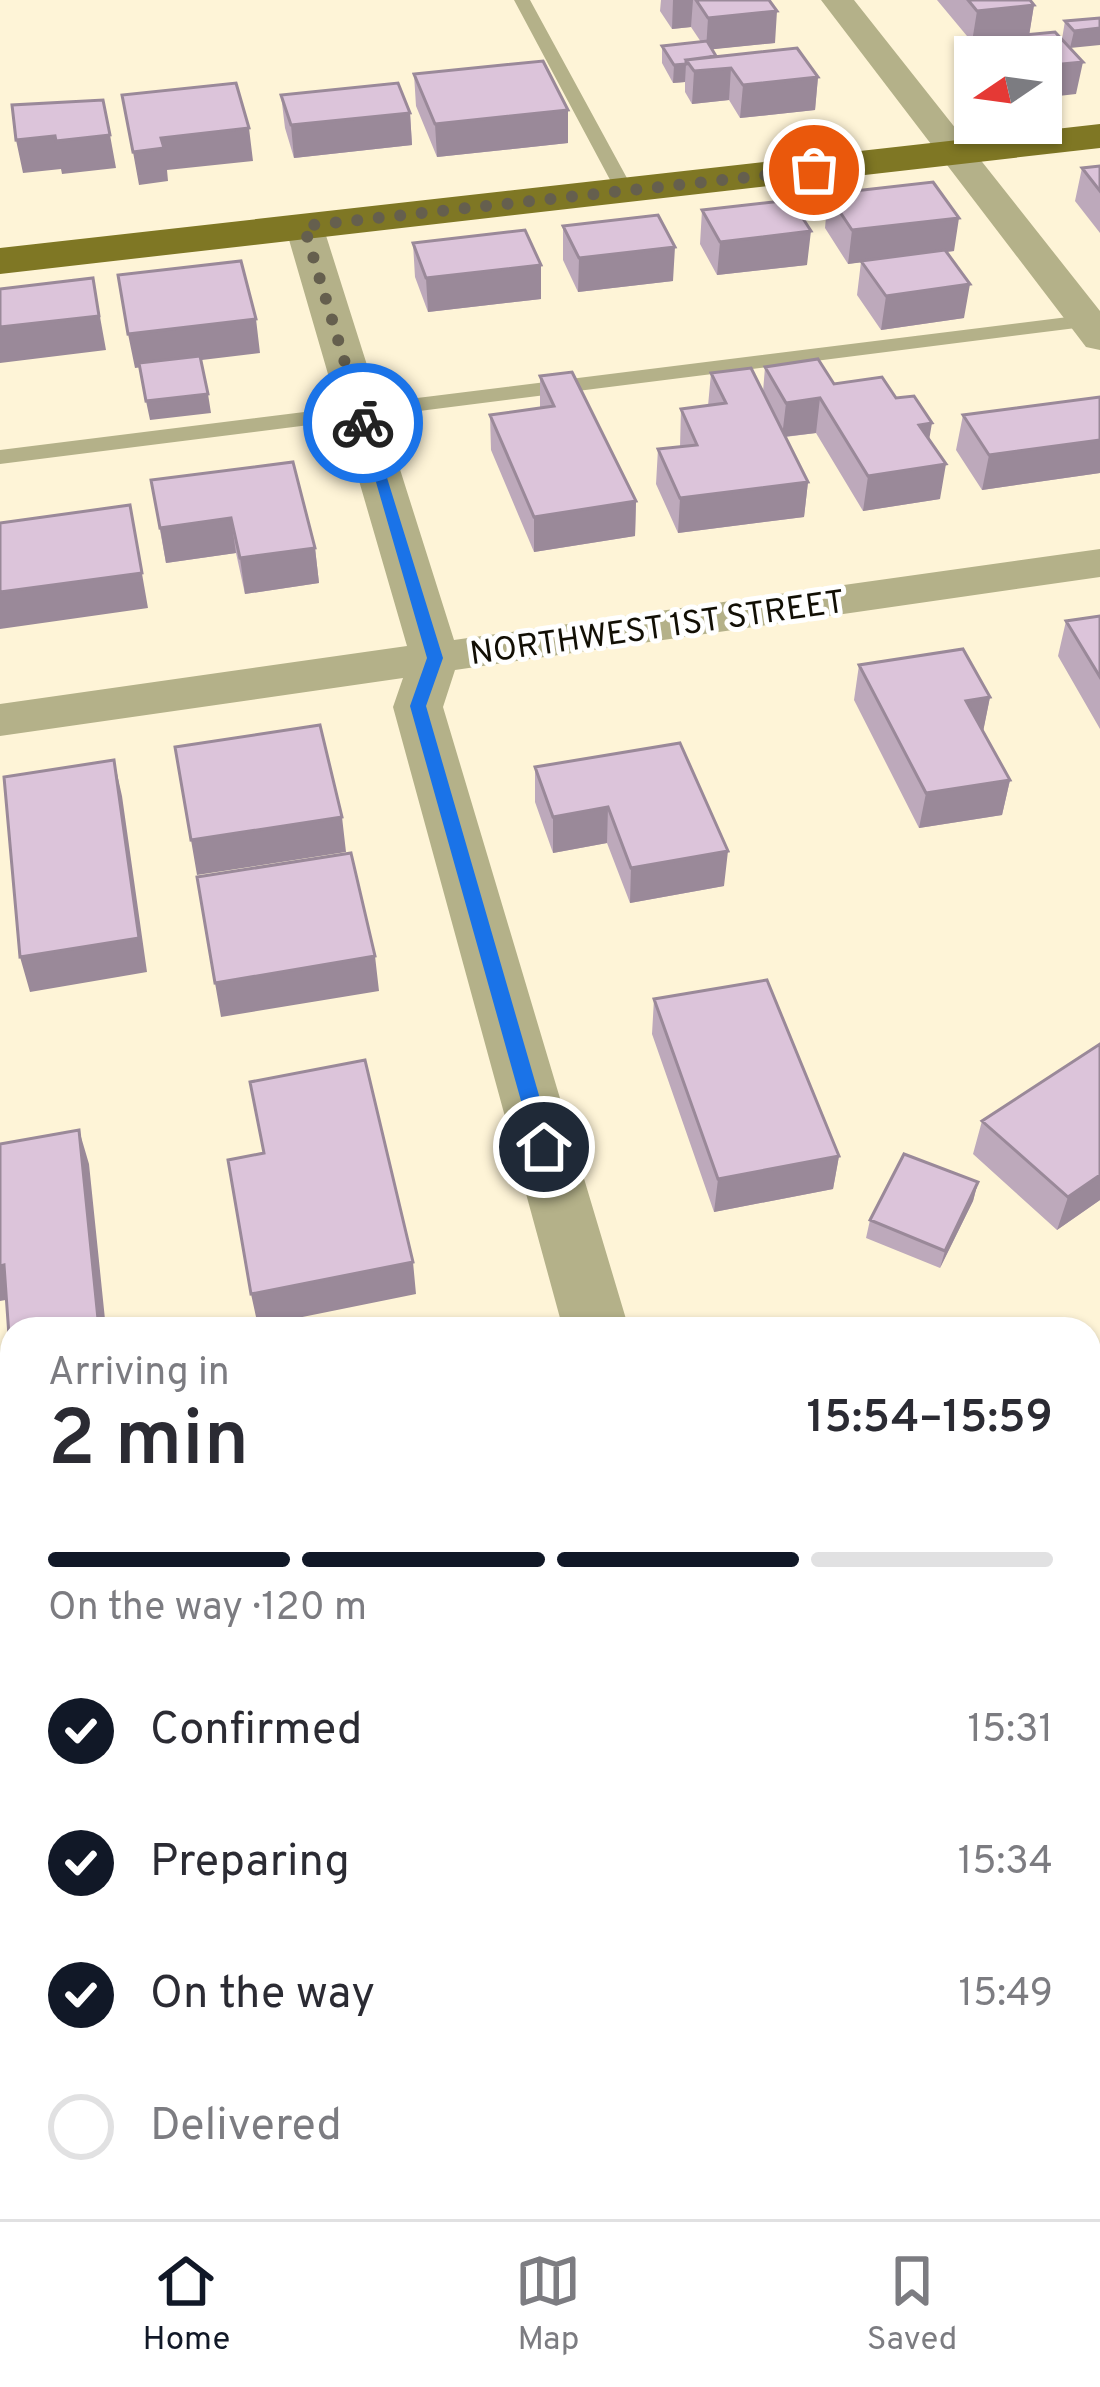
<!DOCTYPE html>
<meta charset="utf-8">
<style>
body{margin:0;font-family:Overpass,sans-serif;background:#f2f2f3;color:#2b2b33;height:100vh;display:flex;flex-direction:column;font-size:45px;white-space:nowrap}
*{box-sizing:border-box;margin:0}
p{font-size:39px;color:#7c7c81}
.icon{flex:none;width:66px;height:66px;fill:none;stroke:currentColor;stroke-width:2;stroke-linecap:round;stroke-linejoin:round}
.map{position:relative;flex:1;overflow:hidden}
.side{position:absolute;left:0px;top:1317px;width:1101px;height:903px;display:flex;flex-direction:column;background:#fff;border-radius:36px 36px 0 0;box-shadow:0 3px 9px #0004}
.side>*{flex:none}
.needle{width:78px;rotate:257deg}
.buttons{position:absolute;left:954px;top:36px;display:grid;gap:24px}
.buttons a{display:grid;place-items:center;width:108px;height:108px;border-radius:0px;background:#fff;box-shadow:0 3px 9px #0004;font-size:60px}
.pin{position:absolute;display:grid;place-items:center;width:102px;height:102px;color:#fff;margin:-51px;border:6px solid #fff;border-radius:50%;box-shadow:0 3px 12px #0007}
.courier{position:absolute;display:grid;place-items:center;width:120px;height:120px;margin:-60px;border:9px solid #1a73e8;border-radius:50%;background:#fff;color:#222;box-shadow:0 3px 15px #0007}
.overview em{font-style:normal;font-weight:600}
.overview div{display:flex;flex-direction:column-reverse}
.overview{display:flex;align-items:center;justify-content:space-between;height:204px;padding:0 48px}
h1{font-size:78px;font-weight:600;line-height:90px}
.bar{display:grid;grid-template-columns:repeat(4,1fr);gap:18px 12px;align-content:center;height:144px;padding:0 48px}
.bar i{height:15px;border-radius:9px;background:#e1e1e2}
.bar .current{background:#111827}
.bar p{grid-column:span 4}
ol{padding:0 48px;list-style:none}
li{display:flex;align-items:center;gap:36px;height:132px}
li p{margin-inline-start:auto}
li .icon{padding:12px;border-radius:50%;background:#111827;color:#fff;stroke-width:4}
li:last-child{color:#7c7c81}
li i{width:66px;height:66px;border:6px solid #e1e1e2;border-radius:50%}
.tabs{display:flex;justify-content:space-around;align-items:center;height:168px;border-top:3px solid #e1e1e2;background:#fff;font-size:33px;color:#7c7c81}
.tabs a{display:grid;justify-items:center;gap:6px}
.tabs .current{color:#111827}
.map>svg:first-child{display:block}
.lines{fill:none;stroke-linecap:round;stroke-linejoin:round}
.lane{fill:#b4b189;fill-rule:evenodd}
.street{fill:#b4b189;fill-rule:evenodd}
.primary{fill:#7f7724;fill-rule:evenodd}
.wall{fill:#bda9bb}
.shaded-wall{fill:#9a8999}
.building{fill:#dcc4da;stroke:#9a8999;stroke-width:3}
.route{fill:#1a73e8}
.done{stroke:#655f4e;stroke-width:12;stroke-dasharray:0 21.6}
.labels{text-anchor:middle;stroke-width:10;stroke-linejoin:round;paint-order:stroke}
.street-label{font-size:33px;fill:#120f05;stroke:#fff}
</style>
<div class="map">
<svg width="1100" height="2219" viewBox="0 0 1100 2219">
<rect width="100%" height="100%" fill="#fef4d7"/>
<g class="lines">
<!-- lane -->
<path class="lane" d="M514 0H530L634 191 632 195 616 191Z
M1100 313V325L0 464V450Z"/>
<!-- street -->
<path class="street" d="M821 0H854L1100 311V350L1086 347Z
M304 215 323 226 454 640 1100 549V577L455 670 443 707 629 1329H563L393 707 403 678 0 736V704L407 646 285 226Z
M12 1492V1556L0 1558V1494Z
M1089 1610 1100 1615V1706L1089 1702Z
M149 2208H237L238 2219H150Z"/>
<!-- primary -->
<path class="primary" d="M1100 124V148L0 274V248Z"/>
</g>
<!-- wall -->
<path class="wall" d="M661 0H769L775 43 712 49 716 56 818 77 815 110 740 118 729 100 692 104 685 92V82L673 83 662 63V46L701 42 691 27 672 29 660 11Z
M937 0H1030L1034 5 1029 35 1076 94 1041 57H981L983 41 972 42Z
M1100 18 1070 48 1062 39 1065 21Z
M414 74 568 143 437 157 416 106Z
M281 95 410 113 412 145 294 158 285 128Z
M1100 166V233L1075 201 1082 168Z
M828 194 954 251 946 252 964 318 881 330 857 295 861 262 848 264 825 228Z
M702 210 807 265 717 275 700 244Z
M563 226 673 281 578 292 563 260Z
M413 243 541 299 428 312 415 277Z
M765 367 896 398 929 439 940 499 863 511 816 433 785 437 808 482 804 517 678 533 656 484 658 449 680 447 681 409 708 406 711 373 763 392Z
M540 376 636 501 635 536 534 552 491 450 490 415 540 408Z
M1100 397V473L982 490 956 450 963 415Z
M151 480 315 548 319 583 245 594 236 553 166 563Z
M1100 616V729L1058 656 1066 621Z
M859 665 990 697 983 731 1010 780 1002 815 919 828 854 700Z
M680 743 724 886 630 903 607 843 553 853 535 802V767Z
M654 999 839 1156 833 1189 714 1212 652 1034Z
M1100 1044V1200L1057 1230 973 1154 982 1121Z
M978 1182 973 1201 940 1268 866 1238 870 1220Z
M879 2208H1089L1100 2219H882Z"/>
<!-- shaded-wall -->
<path class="shaded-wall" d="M673 0H693L691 27 672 29Z
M1034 5 1029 36 972 42 977 11Z
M777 11 775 43 706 50 708 18Z
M1100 28V45L1070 48 1074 31Z
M1083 62 1076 94 1041 98V66Z
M686 64 685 82 673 83 674 65Z
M731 68 729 100 692 104 694 71Z
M818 77 815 110 740 118 743 85Z
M568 110V143L437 157 435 124Z
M410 113 412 145 294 158 291 125Z
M249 128 253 161 167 170 168 181 139 185 133 152 161 138Z
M110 135 116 168 62 174 61 169 23 173 16 140 55 136Z
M959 218 954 251 848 264 852 230Z
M811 231 807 265 717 275 720 242Z
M675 247 673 281 578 292 579 258Z
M541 265V299L428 312 426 278Z
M93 278 106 350 0 363V327Z
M970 284 964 318 881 330 886 296Z
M256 319 260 353 135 368 128 334Z
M208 394 211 413 150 420 146 401Z
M820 398 816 433 782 437 786 403Z
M932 423 926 458 919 425Z
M1100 440V473L982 490 989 455Z
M946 464 940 499 863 511 868 476Z
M808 482 804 517 678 533 680 498Z
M636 501 635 536 534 552V517Z
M130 505 148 608 0 629V592Z
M231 518 236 553 166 563 160 528Z
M315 548 319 583 245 594 240 558Z
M990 697 983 732 966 701Z
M114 760 122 796 147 972 30 992 20 957Z
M1010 780 1002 815 919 828 926 793Z
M608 807 607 843 553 853V817Z
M342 817 346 852 197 875 191 840Z
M728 851 724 886 630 903 631 868Z
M375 956 379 991 221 1017 215 983Z
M79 1130 89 1164 106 1329H47Z
M839 1156 833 1189 714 1212 718 1179Z
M1100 1175V1200L1057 1230 1068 1197Z
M978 1182 973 1201 940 1268 945 1251Z
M413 1262 416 1294 258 1326 251 1294Z
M4 1265 17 1298 0 1301V1266Z"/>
<!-- building -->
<path class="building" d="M696 0H769L777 11 708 18Z
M968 0H1030L1034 5 977 11Z
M1100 18V28L1074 31 1065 21Z
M1055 32 1083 62 1041 66V57H999L984 39Z
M707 41 716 56 686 60V64L674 65 662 46Z
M797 48 818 77 743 85 731 68 694 71 686 60Z
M543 61 568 110 435 124 414 74Z
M236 83 249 128 161 138 164 148 133 152 122 95Z
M398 83 410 113 291 125 281 95Z
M103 100 110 135 56 141 55 136 16 140 12 105Z
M1100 166V191L1082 168Z
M933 182 959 218 852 230 828 194Z
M791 200 811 231 720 242 702 210Z
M658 215 675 247 579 258 563 226Z
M525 230 541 265 426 278 413 243Z
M945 250 970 284 886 296 861 261Z
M241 261 256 319 128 334 118 275Z
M93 278 99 316 0 327V289Z
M200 356 208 394 146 401 139 363Z
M818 359 834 384 882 377 896 398 914 396 932 423 919 425 946 464 868 476 820 398 786 403 765 367Z
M751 368 808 482 680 498 658 449 697 445 681 409 726 403 711 373Z
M572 372 636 501 534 517 490 415 554 406 540 376Z
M1100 397V440L989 455 963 415Z
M293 462 315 548 240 558 231 518 160 528 151 480Z
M130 505 142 573 0 592V523Z
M1100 616V677L1066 621Z
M963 649 990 697 966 701 1010 780 926 793 859 665Z
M320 725 342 817 191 840 175 747Z
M680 743 728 851 631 868 608 807 553 817 535 767Z
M114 760 139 938 20 957 4 777Z
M351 853 375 956 215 983 197 877Z
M767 980 839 1156 718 1179 654 999Z
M1100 1044V1175L1068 1197 982 1121Z
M365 1060 413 1262 251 1294 228 1160 264 1153 250 1082Z
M79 1130 98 1319 47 1329H12V1336H9L4 1265 0 1266V1144Z
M904 1154 978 1182 945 1251 870 1220Z
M1089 2110 1100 2140V2219H897L894 2208H1089Z
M441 2208H612L615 2219H443Z"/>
<!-- route -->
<path class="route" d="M358 420 370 423 443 658 426 706 554 1147 544 1154 534 1147 410 706 427 658Z"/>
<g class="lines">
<!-- done -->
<path class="done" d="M363 423 304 226 814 170"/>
</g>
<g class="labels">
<!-- street labels -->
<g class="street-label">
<text transform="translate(657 626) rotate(-8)" y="12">NORTHWEST 1ST STREET</text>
</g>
</g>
</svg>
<div class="buttons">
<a><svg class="needle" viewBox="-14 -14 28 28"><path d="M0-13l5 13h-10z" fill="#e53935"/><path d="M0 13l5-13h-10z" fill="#7c7c81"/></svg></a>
</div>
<div class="pin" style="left:814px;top:170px;background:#ea580c"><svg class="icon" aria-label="bag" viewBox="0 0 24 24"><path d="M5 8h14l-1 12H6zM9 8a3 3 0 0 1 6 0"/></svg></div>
<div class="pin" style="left:544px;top:1147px;background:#1f2937"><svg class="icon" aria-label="home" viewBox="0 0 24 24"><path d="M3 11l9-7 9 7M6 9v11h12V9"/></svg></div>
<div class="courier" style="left:363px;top:423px"><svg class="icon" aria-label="bike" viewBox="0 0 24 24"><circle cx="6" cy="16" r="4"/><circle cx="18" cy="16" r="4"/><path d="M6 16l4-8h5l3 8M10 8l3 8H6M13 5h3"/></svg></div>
<section class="side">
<div class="overview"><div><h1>2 min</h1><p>Arriving in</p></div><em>15:54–15:59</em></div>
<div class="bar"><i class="current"></i><i class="current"></i><i class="current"></i><i></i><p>On the way · 120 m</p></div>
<ol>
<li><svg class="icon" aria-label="check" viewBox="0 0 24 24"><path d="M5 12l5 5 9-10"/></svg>Confirmed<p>15:31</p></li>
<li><svg class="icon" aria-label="check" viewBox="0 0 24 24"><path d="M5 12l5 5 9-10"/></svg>Preparing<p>15:34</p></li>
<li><svg class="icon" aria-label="check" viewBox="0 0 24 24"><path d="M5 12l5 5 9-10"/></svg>On the way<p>15:49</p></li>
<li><i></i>Delivered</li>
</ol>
</section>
</div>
<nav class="tabs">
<a class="current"><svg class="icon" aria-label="home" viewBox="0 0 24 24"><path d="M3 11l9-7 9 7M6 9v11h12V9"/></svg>Home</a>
<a><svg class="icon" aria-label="map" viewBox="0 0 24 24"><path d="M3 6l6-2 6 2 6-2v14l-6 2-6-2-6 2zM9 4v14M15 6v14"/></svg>Map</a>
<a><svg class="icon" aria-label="saved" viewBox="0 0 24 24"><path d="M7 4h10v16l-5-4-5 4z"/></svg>Saved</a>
</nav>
